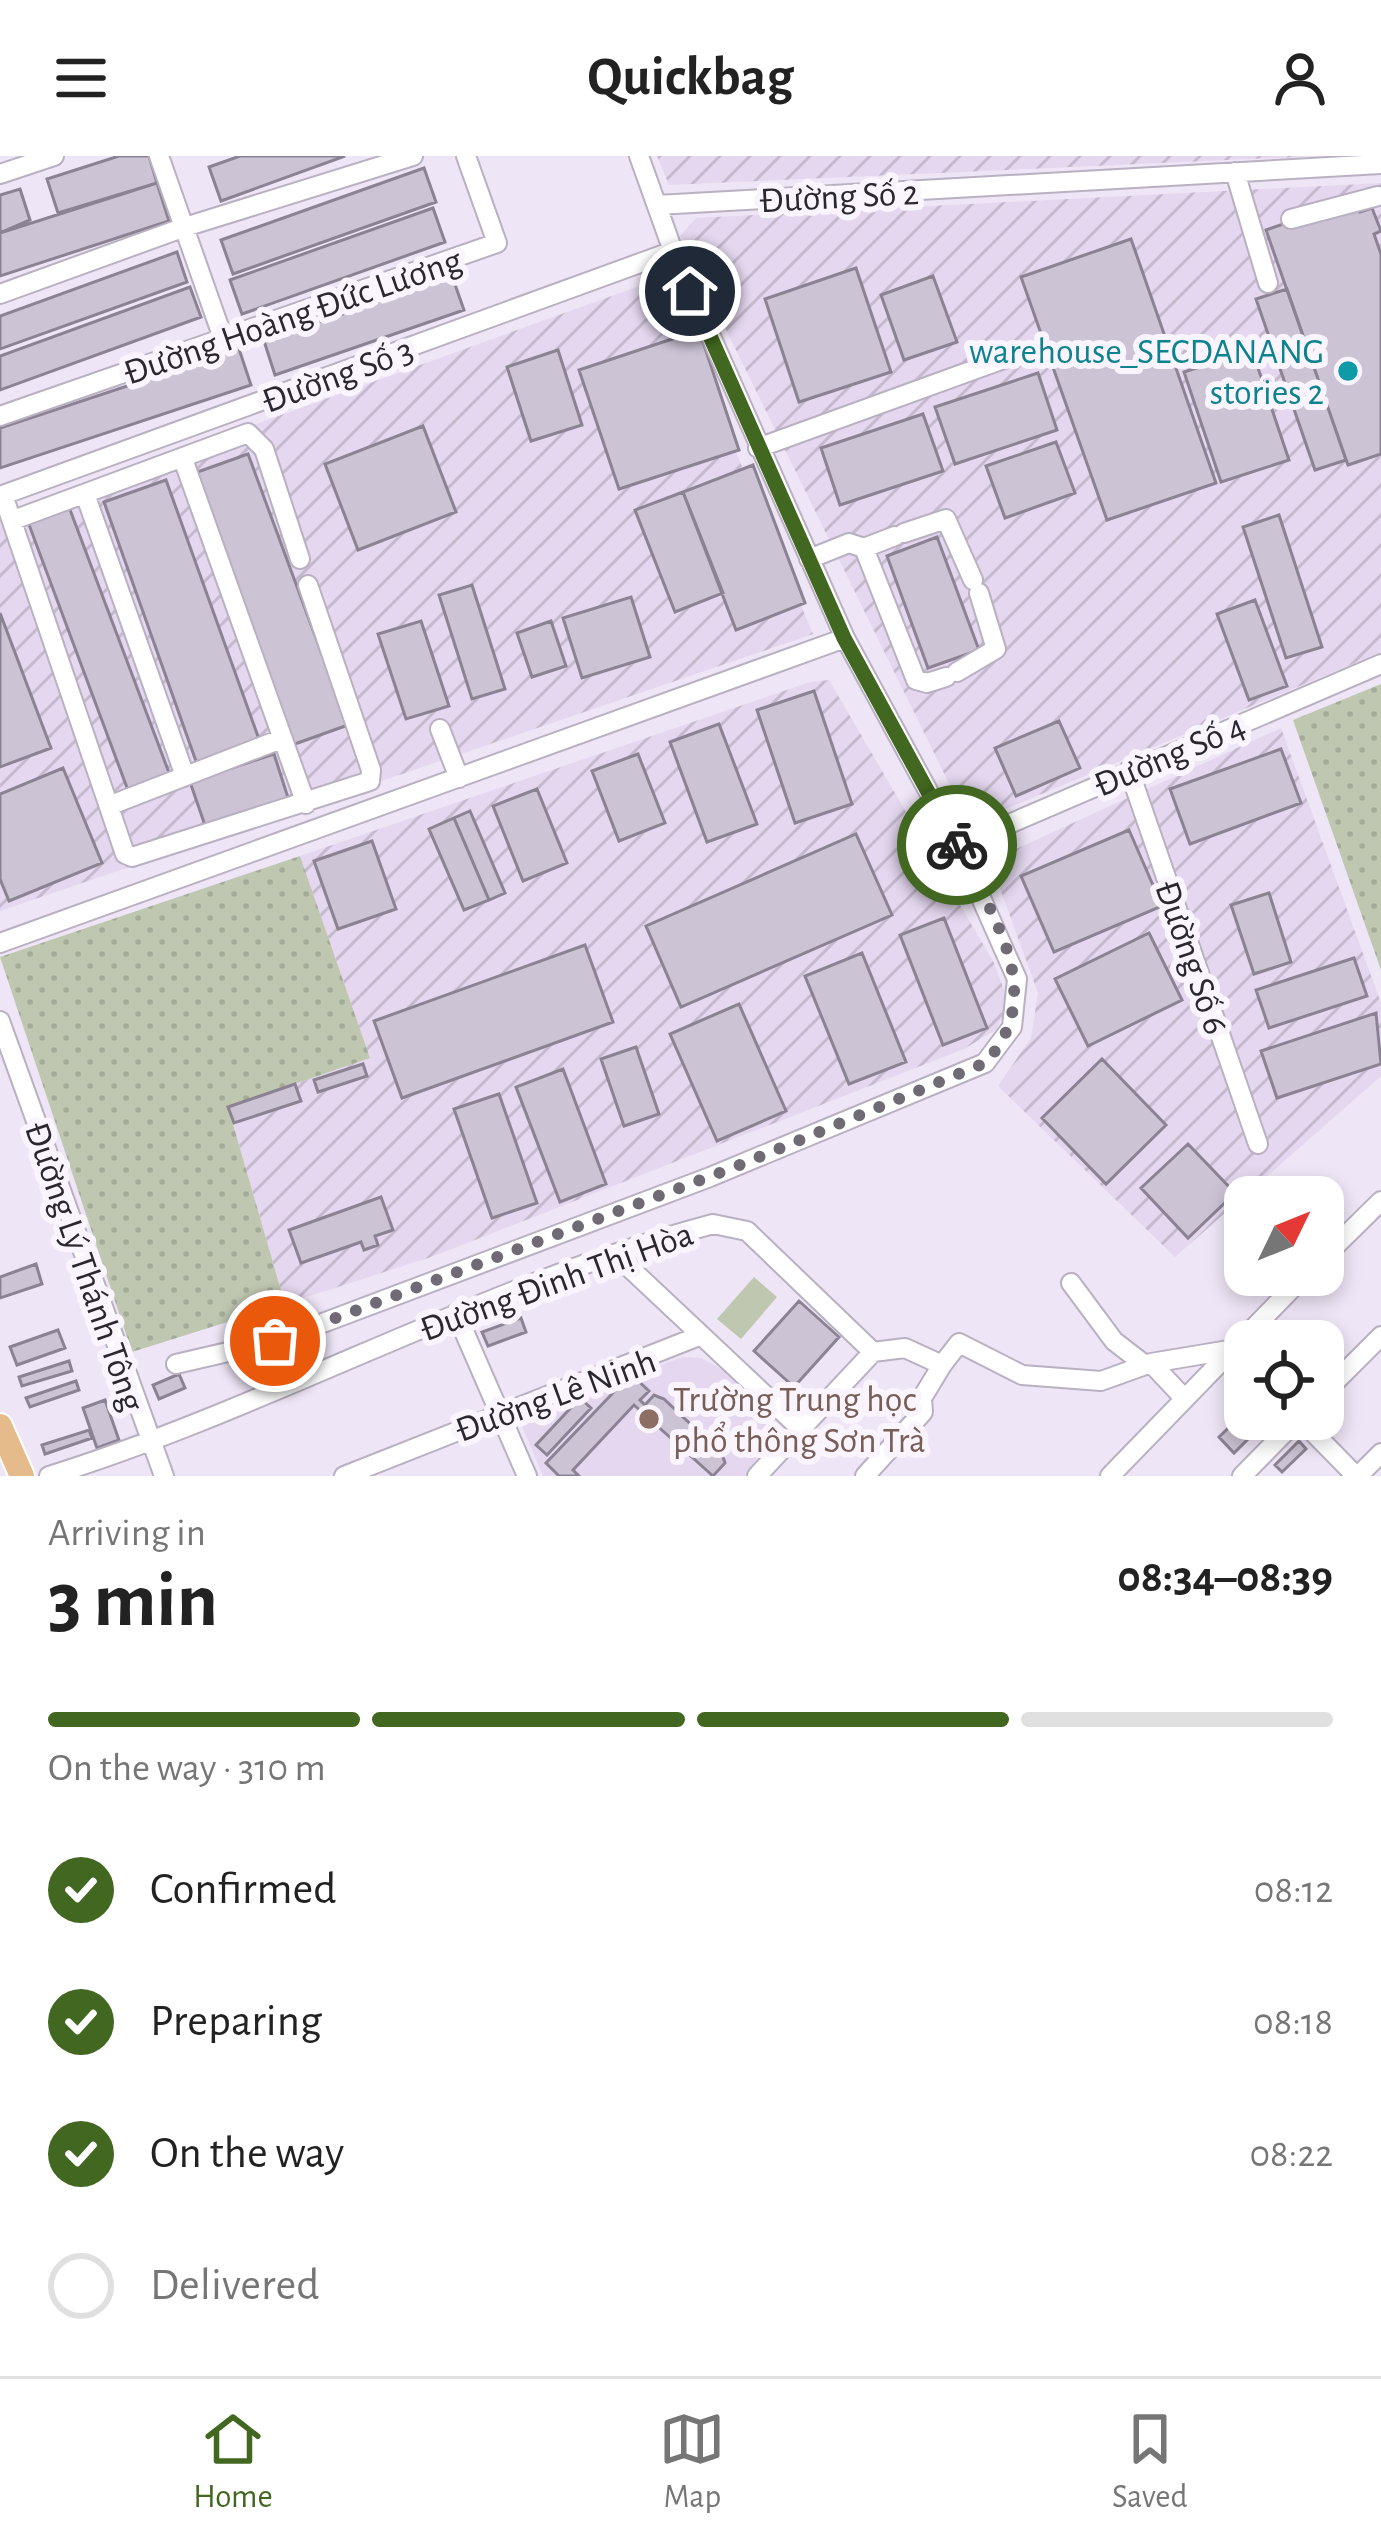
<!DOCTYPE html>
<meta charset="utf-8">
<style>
body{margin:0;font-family:"Alegreya Sans",sans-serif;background:#f2f2f2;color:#222;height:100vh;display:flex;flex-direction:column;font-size:45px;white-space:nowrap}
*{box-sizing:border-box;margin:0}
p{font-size:39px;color:#767676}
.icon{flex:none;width:66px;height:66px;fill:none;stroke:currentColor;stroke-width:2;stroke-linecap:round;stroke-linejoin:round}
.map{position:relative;height:1320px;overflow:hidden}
.side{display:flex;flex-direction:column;background:#fff;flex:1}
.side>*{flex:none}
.needle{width:78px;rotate:47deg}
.controls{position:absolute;left:1224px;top:1020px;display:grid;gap:24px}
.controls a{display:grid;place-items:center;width:120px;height:120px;border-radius:24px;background:#fff;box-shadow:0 6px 18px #0003;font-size:60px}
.pin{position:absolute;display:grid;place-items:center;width:102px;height:102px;color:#fff;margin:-51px;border:6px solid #fff;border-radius:50%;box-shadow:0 3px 12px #0007}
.courier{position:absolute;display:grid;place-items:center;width:120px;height:120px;margin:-60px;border:9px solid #426720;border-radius:50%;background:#fff;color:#222;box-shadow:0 3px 15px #0007}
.summary em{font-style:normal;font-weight:600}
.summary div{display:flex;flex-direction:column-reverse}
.summary{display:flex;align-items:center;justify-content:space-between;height:204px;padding:0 48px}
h1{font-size:78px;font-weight:600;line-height:90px}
.bar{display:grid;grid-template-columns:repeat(4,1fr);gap:18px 12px;align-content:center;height:144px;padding:0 48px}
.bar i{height:15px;border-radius:9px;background:#e0e0e0}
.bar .active{background:#426720}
.bar p{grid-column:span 4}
ol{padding:0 48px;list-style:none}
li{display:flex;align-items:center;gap:36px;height:132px}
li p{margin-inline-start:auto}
li .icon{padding:12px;border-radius:50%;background:#426720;color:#fff;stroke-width:4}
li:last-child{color:#767676}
li i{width:66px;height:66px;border:6px solid #e0e0e0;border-radius:50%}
header{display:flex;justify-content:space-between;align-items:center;height:156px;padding:0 48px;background:#fff;font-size:54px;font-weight:600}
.menu{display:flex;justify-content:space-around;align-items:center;height:168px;border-top:3px solid #e0e0e0;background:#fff;font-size:33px;color:#767676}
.menu a{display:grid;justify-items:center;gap:6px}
.menu .active{color:#426720}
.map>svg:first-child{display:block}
.built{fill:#e4d7ef}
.industrial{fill:url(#industrial-furrows)}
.grass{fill:url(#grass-dots)}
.garden{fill:#bfc7b1}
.building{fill:#ccc3d4;stroke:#8b8393;stroke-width:3}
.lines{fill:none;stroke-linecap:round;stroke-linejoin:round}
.minor-casing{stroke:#b9b0c1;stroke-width:22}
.major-casing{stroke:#fff;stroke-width:28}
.minor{stroke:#fff;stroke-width:18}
.major{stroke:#e6bb8b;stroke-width:24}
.done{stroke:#6f6a74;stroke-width:12;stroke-dasharray:0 21.6}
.route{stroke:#426720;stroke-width:15}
.culture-dot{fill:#0f9aa8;stroke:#f9f4fe;stroke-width:4.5}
.education-dot{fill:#8d6e63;stroke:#f9f4fe;stroke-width:4.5}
.labels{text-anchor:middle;stroke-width:12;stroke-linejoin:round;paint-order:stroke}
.street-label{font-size:36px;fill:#2b272e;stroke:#f9f4fe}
.culture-label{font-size:36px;fill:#0d838f;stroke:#f9f4fe;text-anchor:end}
.education-label{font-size:36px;fill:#785e54;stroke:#f9f4fe;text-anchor:start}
</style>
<header><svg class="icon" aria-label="menu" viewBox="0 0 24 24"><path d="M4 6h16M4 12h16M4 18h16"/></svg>Quickbag<svg class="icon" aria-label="person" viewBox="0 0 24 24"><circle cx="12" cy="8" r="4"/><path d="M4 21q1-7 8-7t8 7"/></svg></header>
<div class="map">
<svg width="1381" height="1320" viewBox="0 0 1381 1320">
<defs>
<pattern id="industrial-furrows" width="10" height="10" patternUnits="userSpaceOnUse" patternTransform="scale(3)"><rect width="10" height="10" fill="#e4d7ef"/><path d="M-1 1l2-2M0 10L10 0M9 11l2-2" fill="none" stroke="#c4b9cd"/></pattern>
<pattern id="grass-dots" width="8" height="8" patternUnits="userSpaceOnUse" patternTransform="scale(3)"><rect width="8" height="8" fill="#bfc7b1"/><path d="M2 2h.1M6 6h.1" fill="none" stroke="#a4ab99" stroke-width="1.8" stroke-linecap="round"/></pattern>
</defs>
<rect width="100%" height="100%" fill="#eee5f6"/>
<!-- built -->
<path class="built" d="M683 1201 701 1202 721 1213 779 1268 781 1283 745 1320H543L522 1270 527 1257Z"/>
<!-- industrial -->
<path class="industrial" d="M657 0H1318L669 29Z
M1381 27V496L977 665 965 660 680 80 696 62Z
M662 122 813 478 0 755V360Z
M829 524 994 807 1008 845 997 873 964 893 434 1100 285 1148 228 951 370 902 300 700 810 526Z
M1281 572 1381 847V920L1175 1101 998 930 1031 882 1038 837 998 727 1005 698Z"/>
<!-- grass -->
<path class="grass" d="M1381 528V814L1293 564Z
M300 700 370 902 228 951 285 1148 132 1196 0 801Z"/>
<!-- garden -->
<path class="garden" d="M754 1121 777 1141 741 1183 717 1163Z"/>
<!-- building -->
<path class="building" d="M119 0H149L157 27 58 57 47 23Z
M240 0H345L221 45 209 11Z
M424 12 436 46 233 118 221 84Z
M157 27 169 65 0 120V77Z
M20 33 30 64 0 77V39Z
M1356 43 1360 56 1372 52 1381 75 1374 78 1381 98V298L1348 309 1266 74Z
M433 52 445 86 242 158 230 124Z
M1131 83 1216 327 1107 364 1021 121Z
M177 96 187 126 0 193V160Z
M856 112 891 216 799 246 765 143Z
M452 120 464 154 275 219 264 185Z
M933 120 957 186 904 204 881 139Z
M190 131 201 161 0 234V200Z
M1287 133 1346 304 1315 314 1256 143Z
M699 174 739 294 619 333 579 214Z
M239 193 251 229 0 312V272Z
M558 194 582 269 531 285 507 211Z
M1252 194 1289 304 1221 326 1184 216Z
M1038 217 1057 274 955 308 935 251Z
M923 258 943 315 840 349 821 292Z
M423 270 456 356 358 394 325 308Z
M1056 286 1075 337 1005 362 986 310Z
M248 298 348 569 292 589 192 318Z
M753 309 805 447 736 474 683 336Z
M166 324 260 586 197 608 104 346Z
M683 336 723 437 675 456 635 354Z
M69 351 171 622 129 637 28 366Z
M1279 359 1322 491 1286 502 1243 371Z
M937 381 979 494 928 512 887 400Z
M472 429 505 533 472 543 439 439Z
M631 441 650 501 582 522 563 462Z
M1255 444 1287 530 1249 544 1217 458Z
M0 457 51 592 0 611Z
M421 465 449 550 406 563 378 478Z
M551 465 566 510 532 521 517 477Z
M814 535 852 648 795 667 757 554Z
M1059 565 1080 612 1016 640 995 592Z
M719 568 757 668 707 686 670 586Z
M1281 593 1301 647 1190 688 1170 633Z
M274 598 290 648 207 675 190 626Z
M638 598 665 667 619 685 592 615Z
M63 612 102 707 9 745 0 723V638Z
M537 633 567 707 523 725 493 650Z
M470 655 505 737 489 744 454 662Z
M454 662 489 744 464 754 429 673Z
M1129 674 1162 750 1054 796 1021 720Z
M856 678 892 759 681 851 646 770Z
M372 685 396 753 338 773 314 705Z
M1269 737 1291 806 1254 818 1231 749Z
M944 762 987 872 943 889 900 779Z
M1149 777 1182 844 1088 890 1055 823Z
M585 789 613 866 402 942 374 865Z
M862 797 906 906 849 928 805 820Z
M1354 802 1367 840 1269 872 1256 834Z
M739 848 786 955 717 985 670 878Z
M1376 857 1381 908 1277 942 1261 895Z
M636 891 659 958 624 970 601 903Z
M1102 903 1166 969 1106 1028 1042 962Z
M363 908 367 920 318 936 314 924Z
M563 913 606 1028 560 1046 516 931Z
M295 928 301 945 234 967 228 951Z
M499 938 537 1047 492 1062 454 953Z
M1188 988 1235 1037 1188 1082 1141 1032Z
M381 1041 393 1074 375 1080 378 1089 364 1094 361 1086 301 1107 289 1074Z
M36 1108 42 1128 0 1142V1121Z
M799 1145 839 1181 794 1231 754 1195Z
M521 1162 526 1176 488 1190 482 1176Z
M58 1174 65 1192 17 1209 10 1191Z
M69 1205 72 1215 22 1230 19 1221Z
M179 1218 185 1232 159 1243 153 1229Z
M631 1218 649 1235 640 1244 645 1249 654 1239 664 1243 722 1298 725 1307 713 1320 634 1249 573 1314 579 1320H559L546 1307Z
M76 1225 79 1234 30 1251 26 1242Z
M1240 1230 1245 1250 1238 1257 1226 1244Z
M580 1242 591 1252 547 1299 536 1289Z
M105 1244 119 1284 97 1292 83 1252Z
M1245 1256V1263H1268L1234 1297 1219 1281Z
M89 1274 92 1282 45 1298 42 1289Z
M1299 1285 1306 1293 1282 1316 1275 1309Z"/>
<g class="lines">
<defs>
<path id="minor" d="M159 0 224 185
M1235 16 1268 127
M0 18 54 0
M657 49 1381 8
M1291 63 1378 40
M0 138 185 71 413 0
M0 260 497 87 466 0
M758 292 1023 196
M183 303 306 648
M85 338 185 620
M3 339 125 698 132 701 370 625 371 614 308 429
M0 340 673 95
M16 363 248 277 264 293 300 403
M904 377 946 363 973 424
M864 392 895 380
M809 403 849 387 864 392 916 524 927 527 946 521
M957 516 996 493 979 437
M440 573 459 622
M1129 614 1258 988
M111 649 281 583
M958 690 1381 508
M0 787 845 482
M0 865 164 1320
M617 1100 801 1273
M1323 1102 1381 1045
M1071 1127 1114 1185 1145 1209
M456 1157 527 1320
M1151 1207 1184 1242
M176 1208 275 1185 710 1021 985 907 1012 871 1017 823 958 690 845 482 673 95 639 0
M1323 1238 1381 1180
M1300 1263 1356 1320
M49 1320C275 1249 484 1129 713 1068L747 1075 873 1196 905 1192 942 1209 959 1187 1022 1219 1101 1225 1151 1207 1229 1194
M344 1320 699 1180
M757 1320 873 1196
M865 1320 923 1256 922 1242 942 1209
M1110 1320 1305 1119
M1242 1320 1298 1263
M1358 1320 1381 1297"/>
<path id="major" d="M0 1270 22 1320"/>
</defs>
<!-- minor casing -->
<use href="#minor" class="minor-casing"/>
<!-- major casing -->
<use href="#major" class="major-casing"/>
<!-- minor -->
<use href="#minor" class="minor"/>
<!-- major -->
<use href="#major" class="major"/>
</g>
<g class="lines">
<!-- done -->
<path class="done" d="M275 1185 735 1011 985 907C1049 839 993 760 957 689"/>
<!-- route -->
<path class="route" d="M690 135 844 482 957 689"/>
</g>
<!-- markers -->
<circle class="culture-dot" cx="1348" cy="215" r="12"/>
<circle class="education-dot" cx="649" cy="1263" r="12"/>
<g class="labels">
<!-- street labels -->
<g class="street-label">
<text transform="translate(839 39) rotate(-3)" y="13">Đường Số 2</text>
<text transform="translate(292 159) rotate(-19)" y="13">Đường Hoàng Đức Lương</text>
<text transform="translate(337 218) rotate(-20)" y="13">Đường Số 3</text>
<text transform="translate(1169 598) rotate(-23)" y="13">Đường Số 4</text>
<text transform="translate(1193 801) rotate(71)" y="13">Đường Số 6</text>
<text transform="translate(86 1110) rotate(71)" y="13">Đường Lý Thánh Tông</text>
<text transform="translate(556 1124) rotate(-20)" y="13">Đường Đinh Thị Hòa</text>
<text transform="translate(555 1238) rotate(-20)" y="13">Đường Lê Ninh</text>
</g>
<!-- culture labels -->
<g class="culture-label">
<text x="1324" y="207">warehouse_SECDANANG<tspan x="1324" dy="41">stories 2</tspan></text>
</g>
<!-- education labels -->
<g class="education-label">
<text x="673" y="1255">Trường Trung học<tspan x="673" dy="41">phổ thông Sơn Trà</tspan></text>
</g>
</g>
</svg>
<div class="controls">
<a><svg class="needle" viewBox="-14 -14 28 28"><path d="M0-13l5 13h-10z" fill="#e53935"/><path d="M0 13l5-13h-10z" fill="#767676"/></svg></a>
<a><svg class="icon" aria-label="locate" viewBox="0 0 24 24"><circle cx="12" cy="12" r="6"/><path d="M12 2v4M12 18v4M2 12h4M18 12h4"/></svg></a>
</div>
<div class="pin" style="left:275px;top:1185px;background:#ea580c"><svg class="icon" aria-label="bag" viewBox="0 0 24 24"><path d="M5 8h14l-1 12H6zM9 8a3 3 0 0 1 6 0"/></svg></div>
<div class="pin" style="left:690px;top:135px;background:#1f2937"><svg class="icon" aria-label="home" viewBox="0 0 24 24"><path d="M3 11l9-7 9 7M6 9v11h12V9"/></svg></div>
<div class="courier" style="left:957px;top:689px"><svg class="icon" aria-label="bike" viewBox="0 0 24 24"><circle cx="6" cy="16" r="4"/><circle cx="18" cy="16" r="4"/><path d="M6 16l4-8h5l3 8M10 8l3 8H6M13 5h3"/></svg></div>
</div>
<section class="side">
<div class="summary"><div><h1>3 min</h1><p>Arriving in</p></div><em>08:34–08:39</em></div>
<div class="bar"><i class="active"></i><i class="active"></i><i class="active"></i><i></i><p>On the way · 310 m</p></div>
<ol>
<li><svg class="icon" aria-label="check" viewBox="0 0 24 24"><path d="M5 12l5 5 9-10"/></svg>Confirmed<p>08:12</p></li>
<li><svg class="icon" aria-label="check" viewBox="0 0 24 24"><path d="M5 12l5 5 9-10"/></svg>Preparing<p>08:18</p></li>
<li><svg class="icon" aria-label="check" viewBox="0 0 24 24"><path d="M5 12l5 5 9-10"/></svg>On the way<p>08:22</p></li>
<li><i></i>Delivered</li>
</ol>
</section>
<nav class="menu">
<a class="active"><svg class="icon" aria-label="home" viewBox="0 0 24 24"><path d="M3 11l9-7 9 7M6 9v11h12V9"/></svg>Home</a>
<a><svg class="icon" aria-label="map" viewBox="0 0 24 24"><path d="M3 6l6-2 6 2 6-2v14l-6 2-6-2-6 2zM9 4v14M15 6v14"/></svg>Map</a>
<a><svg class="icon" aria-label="saved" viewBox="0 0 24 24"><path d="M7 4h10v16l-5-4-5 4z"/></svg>Saved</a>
</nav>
